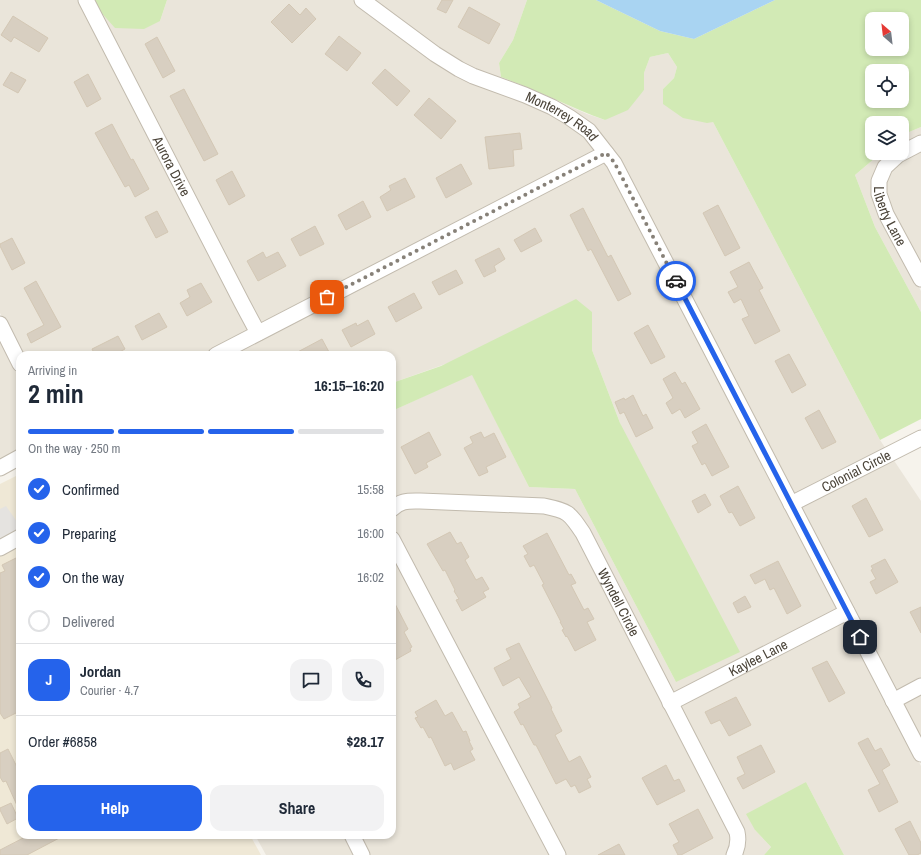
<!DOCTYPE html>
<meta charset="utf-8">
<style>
body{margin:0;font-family:"Archivo Narrow",sans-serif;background:#f2f2f3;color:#1f2937;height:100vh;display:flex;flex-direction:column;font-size:15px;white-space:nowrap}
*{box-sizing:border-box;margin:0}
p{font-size:13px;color:#747a83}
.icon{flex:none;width:22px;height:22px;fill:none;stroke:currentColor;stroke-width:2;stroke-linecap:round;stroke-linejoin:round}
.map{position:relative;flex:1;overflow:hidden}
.sheet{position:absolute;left:16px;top:351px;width:380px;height:488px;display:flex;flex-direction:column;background:#fff;border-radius:12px;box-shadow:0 2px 6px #0003}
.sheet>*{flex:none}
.needle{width:26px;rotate:332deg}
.fabs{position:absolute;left:865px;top:12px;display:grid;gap:8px}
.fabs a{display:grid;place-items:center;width:44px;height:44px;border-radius:8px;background:#fff;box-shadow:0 2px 6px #0003;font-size:20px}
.pin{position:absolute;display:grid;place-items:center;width:34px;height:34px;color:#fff;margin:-17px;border-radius:8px;box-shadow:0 2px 6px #0006}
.courier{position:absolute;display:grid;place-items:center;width:40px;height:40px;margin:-20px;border:3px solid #2563eb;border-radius:50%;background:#fff;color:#222;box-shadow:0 1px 5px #0007}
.overview em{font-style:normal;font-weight:700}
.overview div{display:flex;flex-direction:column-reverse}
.overview{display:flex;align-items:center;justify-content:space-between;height:68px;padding:0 12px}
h1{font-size:26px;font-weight:700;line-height:30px}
.bar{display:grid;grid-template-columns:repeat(4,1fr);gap:6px 4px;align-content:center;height:48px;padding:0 12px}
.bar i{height:5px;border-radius:3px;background:#e0e1e3}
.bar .current{background:#2563eb}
.bar p{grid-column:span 4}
.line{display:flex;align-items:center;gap:10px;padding:0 12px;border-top:1px solid #e0e1e3}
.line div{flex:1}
.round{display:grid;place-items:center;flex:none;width:42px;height:42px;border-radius:12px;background:#f2f2f3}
ol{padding:0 12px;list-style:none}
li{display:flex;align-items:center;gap:12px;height:44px}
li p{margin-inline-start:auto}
li .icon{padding:4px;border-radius:50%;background:#2563eb;color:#fff;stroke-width:4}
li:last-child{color:#747a83}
li i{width:22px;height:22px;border:2px solid #e0e1e3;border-radius:50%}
.primary-button{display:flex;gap:8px;margin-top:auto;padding:8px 12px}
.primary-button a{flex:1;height:46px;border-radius:12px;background:#2563eb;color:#fff;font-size:16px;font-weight:700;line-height:46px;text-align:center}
.primary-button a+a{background:#f2f2f3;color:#1f2937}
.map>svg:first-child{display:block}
.residential{fill:#eae5da}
.education{fill:#efe8d6}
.green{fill:#d2eab5;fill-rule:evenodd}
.parking{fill:#e5e3e0}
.water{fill:#a9d4f2}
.building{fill:#d8cfc1;stroke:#d3c7b4}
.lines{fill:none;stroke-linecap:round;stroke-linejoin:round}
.minor-casing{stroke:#c2bbae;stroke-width:17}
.minor{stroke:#fff;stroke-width:15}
.done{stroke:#878178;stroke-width:4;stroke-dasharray:0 7.2}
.route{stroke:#2563eb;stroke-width:5}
.labels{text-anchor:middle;stroke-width:3.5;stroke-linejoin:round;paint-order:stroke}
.street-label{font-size:14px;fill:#4b4439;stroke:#fff}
</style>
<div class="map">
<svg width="921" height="855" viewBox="0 0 921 855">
<rect width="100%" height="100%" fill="#f6f3ec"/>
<!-- residential -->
<path class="residential" d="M0 0H81L250 330 203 355H21L0 313Z
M94 0 160 21 167 0H353L433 60 551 113 586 136 598 151 260 325Z
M371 0H527L513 40 499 63 501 77 522 85 587 114 605 120 644 90V73L650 57 668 53 677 67 674 78 663 89 713 122 880 440 886 449 793 496 609 145 461 63Z
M921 127V136L902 146V135Z
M921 150V268L888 205 885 183 890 171 901 160Z
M881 153H891L881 162V216L921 291V312L875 227 855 175Z
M606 160 839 609 672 695 572 509 392 501V411L472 374 529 487 575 489 676 682 620 423 592 350V312L392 383V355H229Z
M0 336 20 376V451L0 461Z
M893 459 921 501V679L895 693 798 507Z
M408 508 544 512 558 515 571 525 732 834 729 852 726 855H564L395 533 392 520 395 514 400 510Z
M392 550 552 855H368L358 835H392Z
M845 620 921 766V855H844L806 782 755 830 771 847 764 855H741L678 706Z
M921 693V743L901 704Z
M255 835H346L356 855H266Z"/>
<!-- education -->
<path class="education" d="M20 474V835H250L261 855H0V484Z"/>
<!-- green -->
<path class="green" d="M94 0H167L160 21 144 29 115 28 98 9Z
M527 0H596L660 31 694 39 775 0H921V127L902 135V123H872V153H881L855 175 875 227 921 312V419L880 440 713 122 707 123 683 118 663 104V89L674 78 677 67 668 53 650 57 644 73V90L628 110 605 120C570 107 536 90 501 77L499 63 513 40ZM872 19H902V49H872ZM872 71H902V101H872Z
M576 299 592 312V350L620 423 740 652 676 682 575 489 529 487 472 375 392 411V383L441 366Z
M806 782 844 855H764L771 847 755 830 746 814Z"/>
<!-- parking -->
<path class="parking" d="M6 506 20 526V528L0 539V509Z"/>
<!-- water -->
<path class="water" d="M596 0H775L694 39 660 31Z"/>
<!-- building -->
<path class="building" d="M442 0H453L446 13 437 9Z
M289 4 300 15 306 8 316 19 292 43 271 22Z
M469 7 500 24 489 44 458 27Z
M13 16 48 38 39 52 14 37 11 42 1 35Z
M339 36 361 53 347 71 325 54Z
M157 37 175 71 163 78 145 44Z
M385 69 410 91 397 106 372 83Z
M11 72 26 80 18 93 3 85Z
M88 74 101 99 87 107 74 82Z
M184 89 218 154 204 161 170 96Z
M429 98 456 121 441 139 414 115Z
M112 124 131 160 133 159 149 189 135 197 129 185 125 187 95 133Z
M520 133 522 149 513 150 514 166 489 169 485 137Z
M461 164 472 184 446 198 436 178Z
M232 171 245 196 229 205 216 180Z
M405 178 415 197 387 211 380 197 391 190 389 186Z
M363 201 371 217 346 230 338 215Z
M718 205 740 248 725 256 703 213Z
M583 208 608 257 611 255 631 294 618 301 591 249 588 251 570 215Z
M157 211 168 232 156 238 145 217Z
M315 226 324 244 300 256 291 239Z
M535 228 542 241 521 252 514 240Z
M12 238 25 263 12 270 0 246V244Z
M499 248 505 259 494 266 496 271 484 277 475 260Z
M263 252 266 258 278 252 286 266 258 281 247 261Z
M749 262 763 288 759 290 780 331 755 344 742 319 749 316 741 299 734 303 728 292 738 287 730 272Z
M456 270 463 283 439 295 432 282Z
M36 281 61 327 31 343 27 334 44 325 24 288Z
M201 283 212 302 187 316 180 303 190 297 187 290Z
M414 293 422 308 396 322 388 307Z
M159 313 167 327 142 340 135 326Z
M368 320 375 334 351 347 342 330 356 323 357 326Z
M648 325 665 357 651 364 634 333Z
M118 336 125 349 114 355H95L92 349Z
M322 339 329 352 324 355H292Z
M789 354 806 385 792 393 775 361Z
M675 372 682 384 685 382 700 409 685 418 680 409 672 414 666 403 673 398 663 379Z
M633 395 643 416 646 414 653 428 636 437 624 412 620 414 615 402 624 398 625 400Z
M819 410 836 442 822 449 805 418Z
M706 424 729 467 712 476 705 463 702 465 692 446 698 443 692 432Z
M429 432 441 455 426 463 428 467 415 474 401 447Z
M481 432 484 438 494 433 506 457 486 467 488 472 479 476 464 448 473 443 470 437Z
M738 486 755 518 740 526 732 512 729 513 720 496Z
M705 494 711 505 698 513 692 501Z
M866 498 883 530 869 537 852 506Z
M450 532 457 544 461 542 469 557 465 560 476 580 482 577 489 589 483 592 486 597 462 611 456 600 459 599 454 591 455 590 445 570 443 571 427 544Z
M547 533 569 575 571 574 576 583 571 585 584 610 588 608 594 619 587 622 596 640 575 651 567 636 566 637 562 630 564 629 560 622H561L542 585 544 584 534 565 530 567 524 556 528 554 523 546Z
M20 556V711L4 719 0 713V573L5 571 2 565Z
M885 559 898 582 876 594 870 582 876 579 871 570 873 569 871 566Z
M778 561 801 606 787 614 774 588 770 590 765 579 755 584 750 575Z
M745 596 751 607 738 613 733 603Z
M392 598 408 629 404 632 412 647 410 648 411 651 395 660 392 655Z
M921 607V633L910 612Z
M519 643 552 708 551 709 562 731 555 735 569 762 580 756 591 777 587 779 591 787 579 793 575 785 571 787 566 779 556 784 536 745H534L523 724 521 725 514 712 520 708 518 704 531 697 519 677 503 686 494 668 511 659 506 649Z
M827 661 845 693 829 702 812 668Z
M736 697 751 725 729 736 720 720 711 724 705 712Z
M436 700 445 716 452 712 463 732 466 731 470 741H469L473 749 470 751 475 760 454 770 451 763 445 766 431 737 429 738 423 727 421 728 415 718 418 717 415 712Z
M868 738 875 751 881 748 890 765 882 770 898 802 879 812 868 790 880 784 858 743Z
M761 745 775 772 743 789 737 778 745 774 737 757Z
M8 749 20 773V812L6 781 3 782 0 777V753Z
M666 765 674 781 679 779 685 791 657 805 642 778Z
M11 803 18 818 7 824 0 810V808Z
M698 809 713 838 681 855H678L673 845 679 842 669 824Z
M910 821 921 843V853L917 855H909L895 829Z
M29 835H65L27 855H0V850Z
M619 844 625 855H598Z"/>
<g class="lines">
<defs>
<g id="minor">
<path id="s1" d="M86 0 242 303 258 333"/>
<path id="s2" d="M362 0 435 54 459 69 473 76 525 95 552 107 569 117 589 131 614 163 921 754"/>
<path id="s3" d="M921 143 898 155 885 167 879 181V194L886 214 921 279"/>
<path d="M0 324 20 364"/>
<path d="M216 355 606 153"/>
<path d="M0 468 20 457"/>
<path id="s4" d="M791 504 921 438"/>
<path id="s5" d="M392 509C401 500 408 501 420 501L544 506C568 511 569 512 583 533L737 832C739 841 738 847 734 855"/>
<path d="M392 539 558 855"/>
<path d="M0 548 20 537"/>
<path d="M893 701 921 686"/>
<path id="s6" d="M670 703 847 612"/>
<path d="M352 835 362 855"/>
</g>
</defs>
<!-- minor casing -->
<use href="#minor" class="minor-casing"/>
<!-- minor -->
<use href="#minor" class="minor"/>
</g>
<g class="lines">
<!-- done -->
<path class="done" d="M327 297 606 153 614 162 676 281"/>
<!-- route -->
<path class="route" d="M676 281 860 637"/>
</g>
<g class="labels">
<!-- street labels -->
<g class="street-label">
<text dy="5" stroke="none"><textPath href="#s2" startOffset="233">Monterrey Road</textPath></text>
<text dy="5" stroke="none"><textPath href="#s1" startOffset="187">Aurora Drive</textPath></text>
<text dy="5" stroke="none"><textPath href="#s3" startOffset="96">Liberty Lane</textPath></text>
<text dy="5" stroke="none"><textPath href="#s4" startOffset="73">Colonial Circle</textPath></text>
<text dy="5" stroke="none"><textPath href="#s5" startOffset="282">Wyndell Circle</textPath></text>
<text dy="5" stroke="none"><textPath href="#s6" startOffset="99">Kaylee Lane</textPath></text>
</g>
</g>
</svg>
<div class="fabs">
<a><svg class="needle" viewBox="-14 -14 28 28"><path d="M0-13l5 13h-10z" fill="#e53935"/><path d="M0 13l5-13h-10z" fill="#747a83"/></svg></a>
<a><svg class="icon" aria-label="locate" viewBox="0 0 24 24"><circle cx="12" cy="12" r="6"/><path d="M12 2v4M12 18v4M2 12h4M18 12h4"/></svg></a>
<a><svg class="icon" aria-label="layers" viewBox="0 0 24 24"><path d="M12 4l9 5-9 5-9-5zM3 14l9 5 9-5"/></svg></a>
</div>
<div class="pin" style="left:327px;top:297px;background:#ea580c"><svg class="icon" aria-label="bag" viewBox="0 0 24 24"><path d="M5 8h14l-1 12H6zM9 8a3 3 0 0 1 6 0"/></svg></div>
<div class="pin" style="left:860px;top:637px;background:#1f2937"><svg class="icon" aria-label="home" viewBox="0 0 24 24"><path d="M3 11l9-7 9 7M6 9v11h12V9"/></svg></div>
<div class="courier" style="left:676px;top:281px"><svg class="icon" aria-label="car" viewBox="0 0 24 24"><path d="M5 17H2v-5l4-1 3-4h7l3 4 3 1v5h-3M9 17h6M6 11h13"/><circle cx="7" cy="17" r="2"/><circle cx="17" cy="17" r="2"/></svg></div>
<section class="sheet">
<div class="overview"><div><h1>2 min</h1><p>Arriving in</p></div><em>16:15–16:20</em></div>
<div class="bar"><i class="current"></i><i class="current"></i><i class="current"></i><i></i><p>On the way · 250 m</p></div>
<ol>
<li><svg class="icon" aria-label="check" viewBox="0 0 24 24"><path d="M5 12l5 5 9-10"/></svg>Confirmed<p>15:58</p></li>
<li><svg class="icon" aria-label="check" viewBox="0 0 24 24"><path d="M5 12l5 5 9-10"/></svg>Preparing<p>16:00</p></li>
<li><svg class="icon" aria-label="check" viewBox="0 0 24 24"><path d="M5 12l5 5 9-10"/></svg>On the way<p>16:02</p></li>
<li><i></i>Delivered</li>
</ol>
<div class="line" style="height:72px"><b class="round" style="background:#2563eb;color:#fff">J</b><div><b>Jordan</b><p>Courier · 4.7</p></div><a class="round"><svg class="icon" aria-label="chat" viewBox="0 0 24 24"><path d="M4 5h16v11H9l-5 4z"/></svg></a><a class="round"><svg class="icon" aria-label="phone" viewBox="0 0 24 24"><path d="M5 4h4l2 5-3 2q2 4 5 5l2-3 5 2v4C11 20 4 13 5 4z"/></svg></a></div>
<div class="line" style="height:52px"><div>Order #6858</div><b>$28.17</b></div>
<div class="primary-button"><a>Help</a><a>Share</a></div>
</section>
</div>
